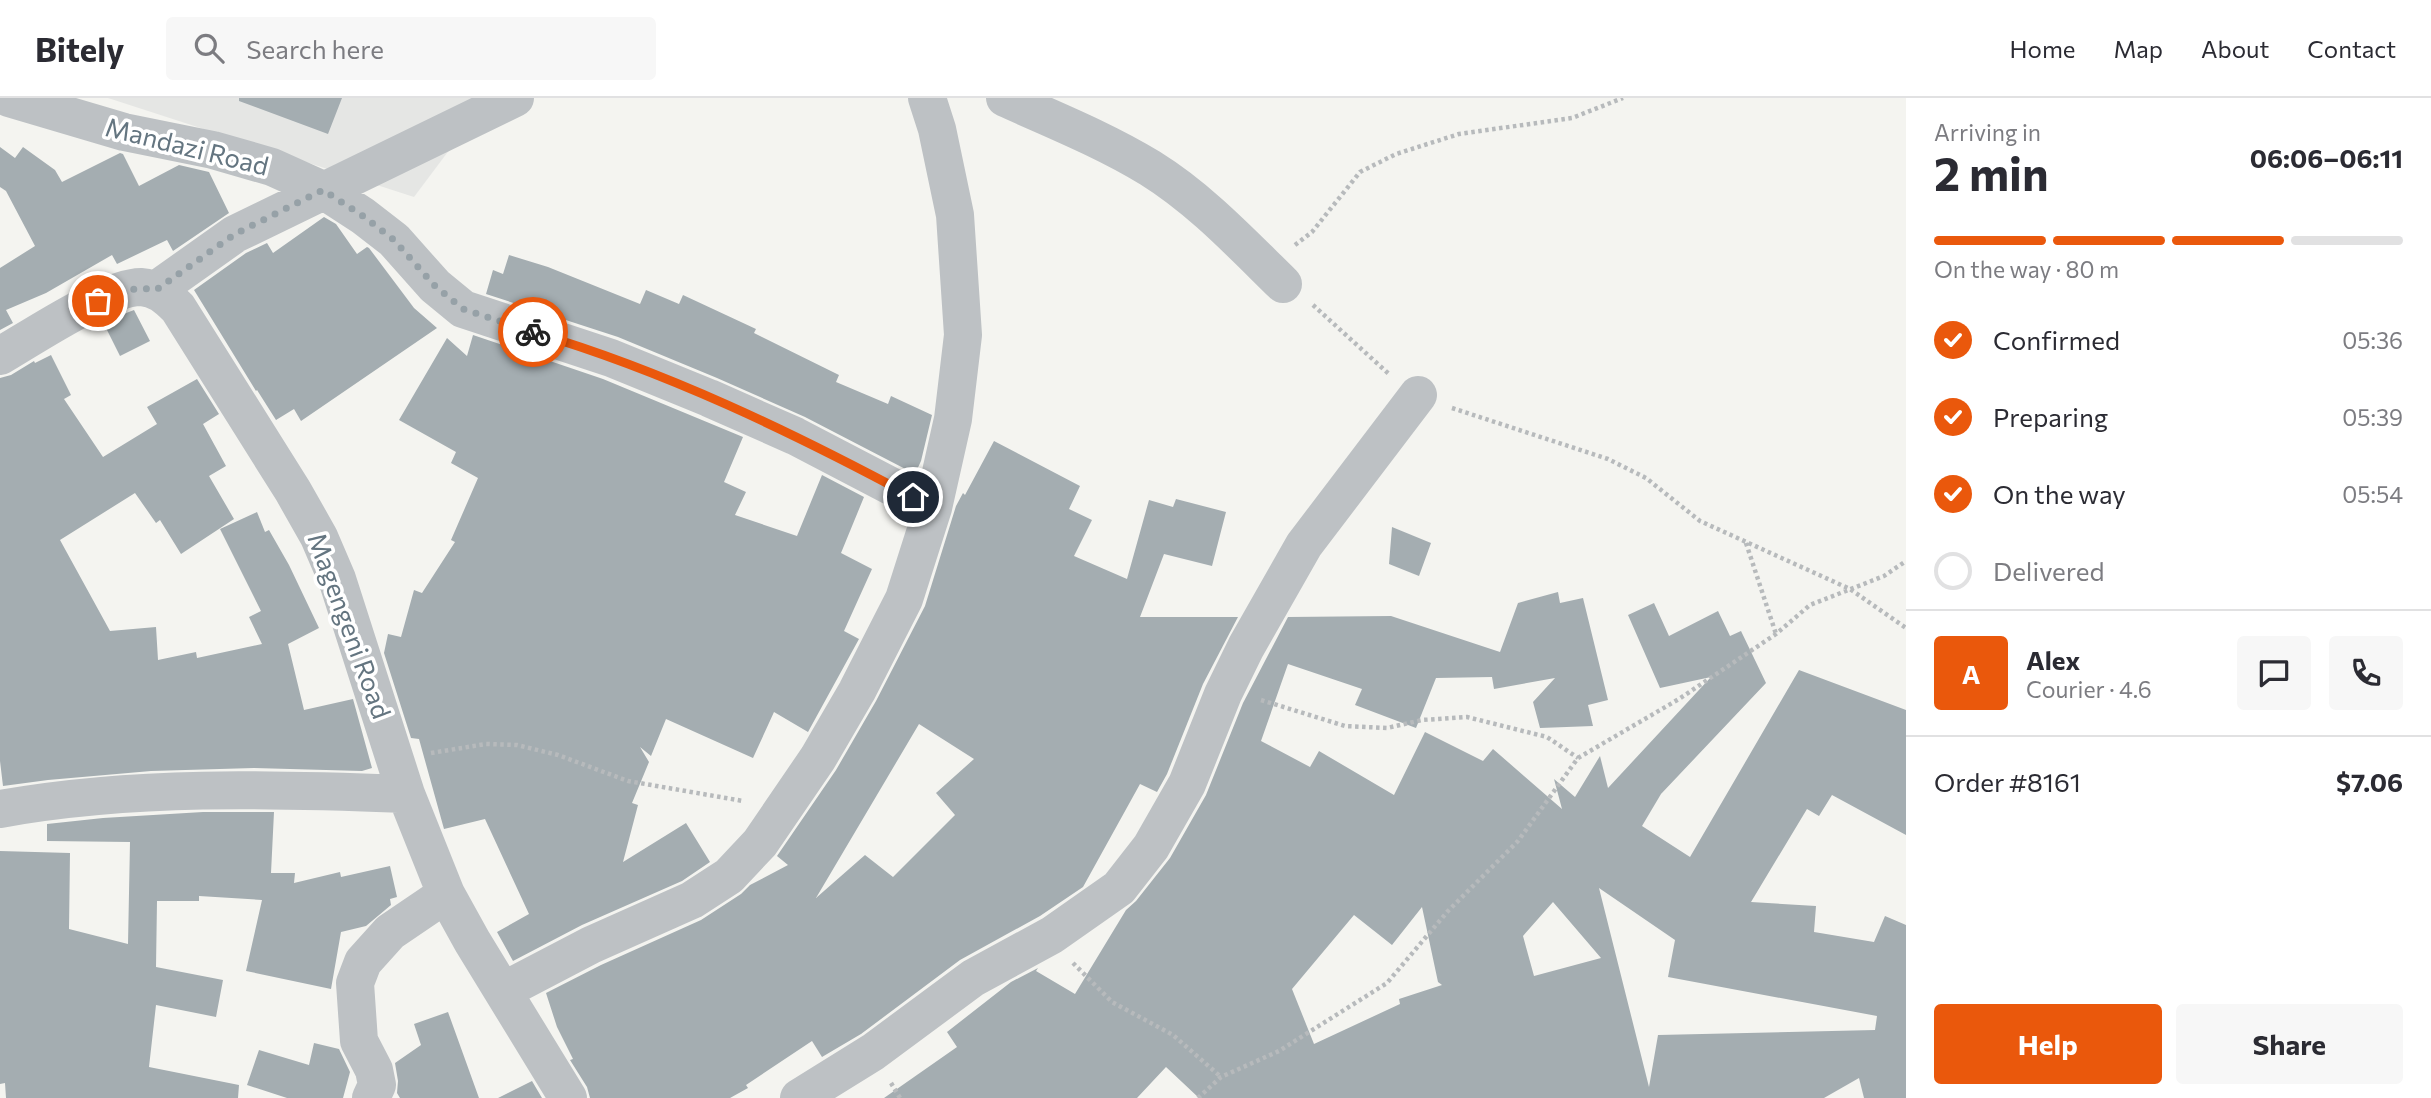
<!DOCTYPE html>
<meta charset="utf-8">
<style>
body{margin:0;font-family:Commissioner,sans-serif;background:#f7f7f7;color:#2b2b33;height:100vh;display:flex;flex-direction:column;font-size:26px;white-space:nowrap}
*{box-sizing:border-box;margin:0}
p{font-size:23px;color:#7c7c81}
.icon{flex:none;width:38px;height:38px;fill:none;stroke:currentColor;stroke-width:2;stroke-linecap:round;stroke-linejoin:round}
.map{position:relative;flex:1;overflow:hidden}
.sheet{display:flex;flex-direction:column;background:#fff;width:525px}
.sheet>*{flex:none}
.pin{position:absolute;display:grid;place-items:center;width:60px;height:60px;color:#fff;margin:-30px;border:4px solid #fff;border-radius:50%;box-shadow:0 2px 7px #0007}
.courier{position:absolute;display:grid;place-items:center;width:70px;height:70px;margin:-35px;border:5px solid #ea580c;border-radius:50%;background:#fff;color:#222;box-shadow:0 2px 9px #0007}
.summary em{font-style:normal;font-weight:700}
.summary div{display:flex;flex-direction:column-reverse}
.summary{display:flex;align-items:center;justify-content:space-between;height:119px;padding:0 28px}
h1{font-size:46px;font-weight:700;line-height:52px}
.bar{display:grid;grid-template-columns:repeat(4,1fr);gap:10px 7px;align-content:center;height:84px;padding:0 28px}
.bar i{height:9px;border-radius:5px;background:#e1e1e2}
.bar .on{background:#ea580c}
.bar p{grid-column:span 4}
.line{display:flex;align-items:center;gap:18px;padding:0 28px;border-top:2px solid #e1e1e2}
.line div{flex:1}
.round{display:grid;place-items:center;flex:none;width:74px;height:74px;border-radius:7px;background:#f7f7f7}
ol{padding:0 28px;list-style:none}
li{display:flex;align-items:center;gap:21px;height:77px}
li p{margin-inline-start:auto}
li .icon{padding:7px;border-radius:50%;background:#ea580c;color:#fff;stroke-width:4}
li:last-child{color:#7c7c81}
li i{width:38px;height:38px;border:4px solid #e1e1e2;border-radius:50%}
.action{display:flex;gap:14px;margin-top:auto;padding:14px 28px}
.action a{flex:1;height:80px;border-radius:7px;background:#ea580c;color:#fff;font-size:28px;font-weight:700;line-height:80px;text-align:center}
.action a+a{background:#f7f7f7;color:#2b2b33}
header{display:flex;align-items:center;gap:42px;box-sizing:border-box;height:98px;padding:0 35px;background:#fff;border-bottom:2px solid #e1e1e2}
header strong{font-size:33px}
nav{display:flex;gap:38px;margin-inline-start:auto;font-size:24px}
.search{width:490px;height:63px;background:#f7f7f7;display:flex;align-items:center;gap:18px;box-sizing:border-box;padding:0 24px;border-radius:7px;color:#7c7c81;font-size:26px}
main{display:flex;flex:1;min-height:0}
.map>svg:first-child{display:block}
.built{fill:#e5e6e4}
.building{fill:#a4adb1;fill-rule:evenodd}
.lines{fill:none;stroke-linecap:round;stroke-linejoin:round}
.path{stroke:#b7babc;stroke-width:4.5;stroke-dasharray:3.5 3.5;stroke-linecap:butt}
.minor{stroke:#bdc1c4;stroke-width:38}
.done{stroke:#96a1a7;stroke-width:7;stroke-dasharray:0 12.6}
.route{stroke:#ea580c;stroke-width:9}
.labels{text-anchor:middle;stroke-width:7;stroke-linejoin:round;paint-order:stroke}
.street-label{font-size:26px;fill:#647580;stroke:#fff}
</style>
<header>
<strong>Bitely</strong>
<div class="search"><svg class="icon" aria-label="search" viewBox="0 0 24 24"><circle cx="10" cy="10" r="6"/><path d="M15 15l6 6"/></svg>Search here</div>
<nav><a>Home</a><a>Map</a><a>About</a><a>Contact</a></nav>
</header>
<main>
<div class="map">
<svg width="1906" height="1000" viewBox="0 0 1906 1000">
<rect width="100%" height="100%" fill="#f4f4f0"/>
<!-- built -->
<path class="built" d="M108 0H499L447 55 414 99Z"/>
<!-- building -->
<path class="building" d="M239 0H342L328 36 239 3Z
M0 49 15 60 23 49 55 72 62 84 120 55 123 56 139 88 179 67 209 74 229 115 173 153 167 142 117 166 112 157 46 195 6 212 13 225 0 232V170L35 148 6 93 0 89Z
M324 119 336 126 357 156 367 149 369 150 414 210 437 230 301 323 294 311 276 322 257 292 256 293 194 192 246 155 267 145 273 155Z
M509 157 548 169 640 206 646 192 679 206 683 197 756 231 754 235 839 277 836 284 888 306 891 298 932 317 921 363 915 376 805 319 717 280 618 239 486 196 493 172 503 176Z
M134 212 150 243 120 258 103 224Z
M473 237 603 281 743 339 724 384 746 394 735 417 797 438 822 377 864 399 841 455 872 471 844 533 859 541 808 634 774 614 753 660 666 621 651 658 640 649 649 664 632 705 638 707 623 764 686 725 710 764 682 783 582 827 513 863 497 834 529 816 485 721 444 731 419 641 411 640 384 555 388 536 401 539 414 492 422 495 455 444 451 442 478 380 451 365 456 354 399 322 447 240 467 258Z
M51 257 71 297 64 301 103 359 157 326 147 309 197 281 219 316 203 326 226 368 209 378 234 421 181 456 160 422 156 425 135 395 60 442 110 533 156 529 158 562 196 554 197 560 262 546 249 519 261 513 220 431 257 414 265 434 269 432 289 467 319 530 288 546 304 612 353 601 372 670 362 673 254 670 151 673 48 682 3 688 0 663V280L11 277 34 263 35 265Z
M994 343 1080 388 1069 411 1092 422 1074 458 1127 481 1149 402 1173 409 1176 401 1226 414 1212 468 1164 456 1140 519H1238L1203 586 1167 676 1157 694 1140 686 1083 789 1040 818 960 862 861 936 822 959 812 943 746 987 748 990 730 1000H590L587 989 570 962 573 961 557 929 546 895 601 867 701 822 741 796 750 787 788 767 777 758 836 672 876 603 925 508 956 408 963 395 965 397ZM919 626 974 661 936 695 955 717 893 779 865 757 816 800Z
M1392 429 1431 445 1419 478 1389 466Z
M1558 494 1560 505 1583 500 1608 602 1588 607 1593 628 1540 630 1533 604 1555 580 1494 591 1492 579 1436 580 1416 630 1355 607 1362 591 1288 566 1261 643 1310 669 1319 653 1394 697 1425 634 1483 663 1493 651 1562 711 1554 681 1575 699 1600 658 1608 690 1711 579 1660 590 1628 517 1654 505 1669 538 1718 513 1730 538 1741 533 1766 585 1661 696 1642 728 1690 759 1799 572 1906 612V737L1832 697 1819 718 1807 711 1751 804 1816 808 1814 834 1874 844 1885 818 1906 827V1000H1864L1859 980 1824 1000H1199L1166 969 1137 1000H884L957 949 947 934 1011 884 1038 870 1036 873 1075 896 1126 812 1136 803 1170 760 1206 697 1243 605 1288 519 1391 518 1500 554 1518 505ZM1599 790 1675 842 1668 879 1877 918 1875 932 1658 937 1649 989ZM1553 804 1601 860 1534 878 1523 838ZM1422 809 1438 884 1442 887 1399 901 1400 906 1314 946 1292 891 1354 817 1392 847Z
M203 714H274L271 775H295L294 785 340 774 341 779 390 768 397 799 390 801 391 807 366 828 341 834 331 891 246 873 262 802 199 798V803H157L156 869 223 882 216 919 156 907 149 969 239 987 238 1000H6L5 985 0 986V753L70 755 69 831 128 846 130 744 47 743V726L103 720Z
M448 914 479 1000H400L397 995 398 983 395 965 421 947 414 926Z
M314 945 339 951 350 974 343 1000H287L247 987 259 952 309 967Z
M532 983 542 1000H498Z"/>
<g class="lines">
<!-- path -->
<path class="path" d="M1295 147 1312 134 1360 74 1396 56 1459 36 1572 20 1623 0
M1313 207 1390 277
M1452 310 1608 361 1646 380 1700 423 1850 491 1906 530
M1746 445 1776 536
M1261 602 1345 628 1387 630 1422 622 1467 619 1547 639 1578 660
M431 655 486 646 517 647 558 657 628 683 743 703
M1073 865 1112 904 1173 937 1221 979
M891 985 900 1000
M1198 1000 1221 979 1279 953 1387 885 1448 813 1518 743 1578 660 1679 601 1776 536 1810 507 1884 478 1906 463"/>
<!-- minor -->
<path class="minor" d="M9 0 124 34 213 52 272 69 323 92 363 118 394 142 435 188 463 211 611 260 709 300 795 338 933 410
M1005 0C1054 22 1104 42 1150 70 1200 101 1241 145 1283 186
M156 192 235 136 515 0
M0 258C31 240 107 189 141 189 157 190 167 199 178 210L293 393 319 439 337 481 406 696 446 796 472 843 568 1000
M0 711C134 687 271 691 406 696
M503 893 591 847 692 802 729 778 760 745 818 660 857 593 904 501 933 410 953 321 963 237 955 117 937 31 927 0
M371 1000 377 987 374 972 359 943 355 885 363 864 390 834 446 796
M799 1000 873 954 973 880 1052 837 1119 790 1151 749 1187 686 1223 596 1246 549 1304 447 1418 297"/>
</g>
<g class="lines">
<!-- done -->
<path class="done" d="M98 203C119 194 134 188 156 192L235 136 323 92 363 118 394 142 435 188 463 211 533 234"/>
<!-- route -->
<path class="route" d="M533 234C665 273 792 334 913 399"/>
</g>
<g class="labels">
<!-- street labels -->
<g class="street-label">
<text transform="translate(187 49) rotate(14)" y="9">Mandazi Road</text>
<text transform="translate(349 528) rotate(70)" y="9">Magengeni Road</text>
</g>
</g>
</svg>
<div class="pin" style="left:98px;top:203px;background:#ea580c"><svg class="icon" aria-label="bag" viewBox="0 0 24 24"><path d="M5 8h14l-1 12H6zM9 8a3 3 0 0 1 6 0"/></svg></div>
<div class="pin" style="left:913px;top:399px;background:#1f2937"><svg class="icon" aria-label="home" viewBox="0 0 24 24"><path d="M3 11l9-7 9 7M6 9v11h12V9"/></svg></div>
<div class="courier" style="left:533px;top:234px"><svg class="icon" aria-label="bike" viewBox="0 0 24 24"><circle cx="6" cy="16" r="4"/><circle cx="18" cy="16" r="4"/><path d="M6 16l4-8h5l3 8M10 8l3 8H6M13 5h3"/></svg></div>
</div>
<section class="sheet">
<div class="summary"><div><h1>2 min</h1><p>Arriving in</p></div><em>06:06–06:11</em></div>
<div class="bar"><i class="on"></i><i class="on"></i><i class="on"></i><i></i><p>On the way · 80 m</p></div>
<ol>
<li><svg class="icon" aria-label="check" viewBox="0 0 24 24"><path d="M5 12l5 5 9-10"/></svg>Confirmed<p>05:36</p></li>
<li><svg class="icon" aria-label="check" viewBox="0 0 24 24"><path d="M5 12l5 5 9-10"/></svg>Preparing<p>05:39</p></li>
<li><svg class="icon" aria-label="check" viewBox="0 0 24 24"><path d="M5 12l5 5 9-10"/></svg>On the way<p>05:54</p></li>
<li><i></i>Delivered</li>
</ol>
<div class="line" style="height:126px"><b class="round" style="background:#ea580c;color:#fff">A</b><div><b>Alex</b><p>Courier · 4.6</p></div><a class="round"><svg class="icon" aria-label="chat" viewBox="0 0 24 24"><path d="M4 5h16v11H9l-5 4z"/></svg></a><a class="round"><svg class="icon" aria-label="phone" viewBox="0 0 24 24"><path d="M5 4h4l2 5-3 2q2 4 5 5l2-3 5 2v4C11 20 4 13 5 4z"/></svg></a></div>
<div class="line" style="height:91px"><div>Order #8161</div><b>$7.06</b></div>
<div class="action"><a>Help</a><a>Share</a></div>
</section>
</main>
